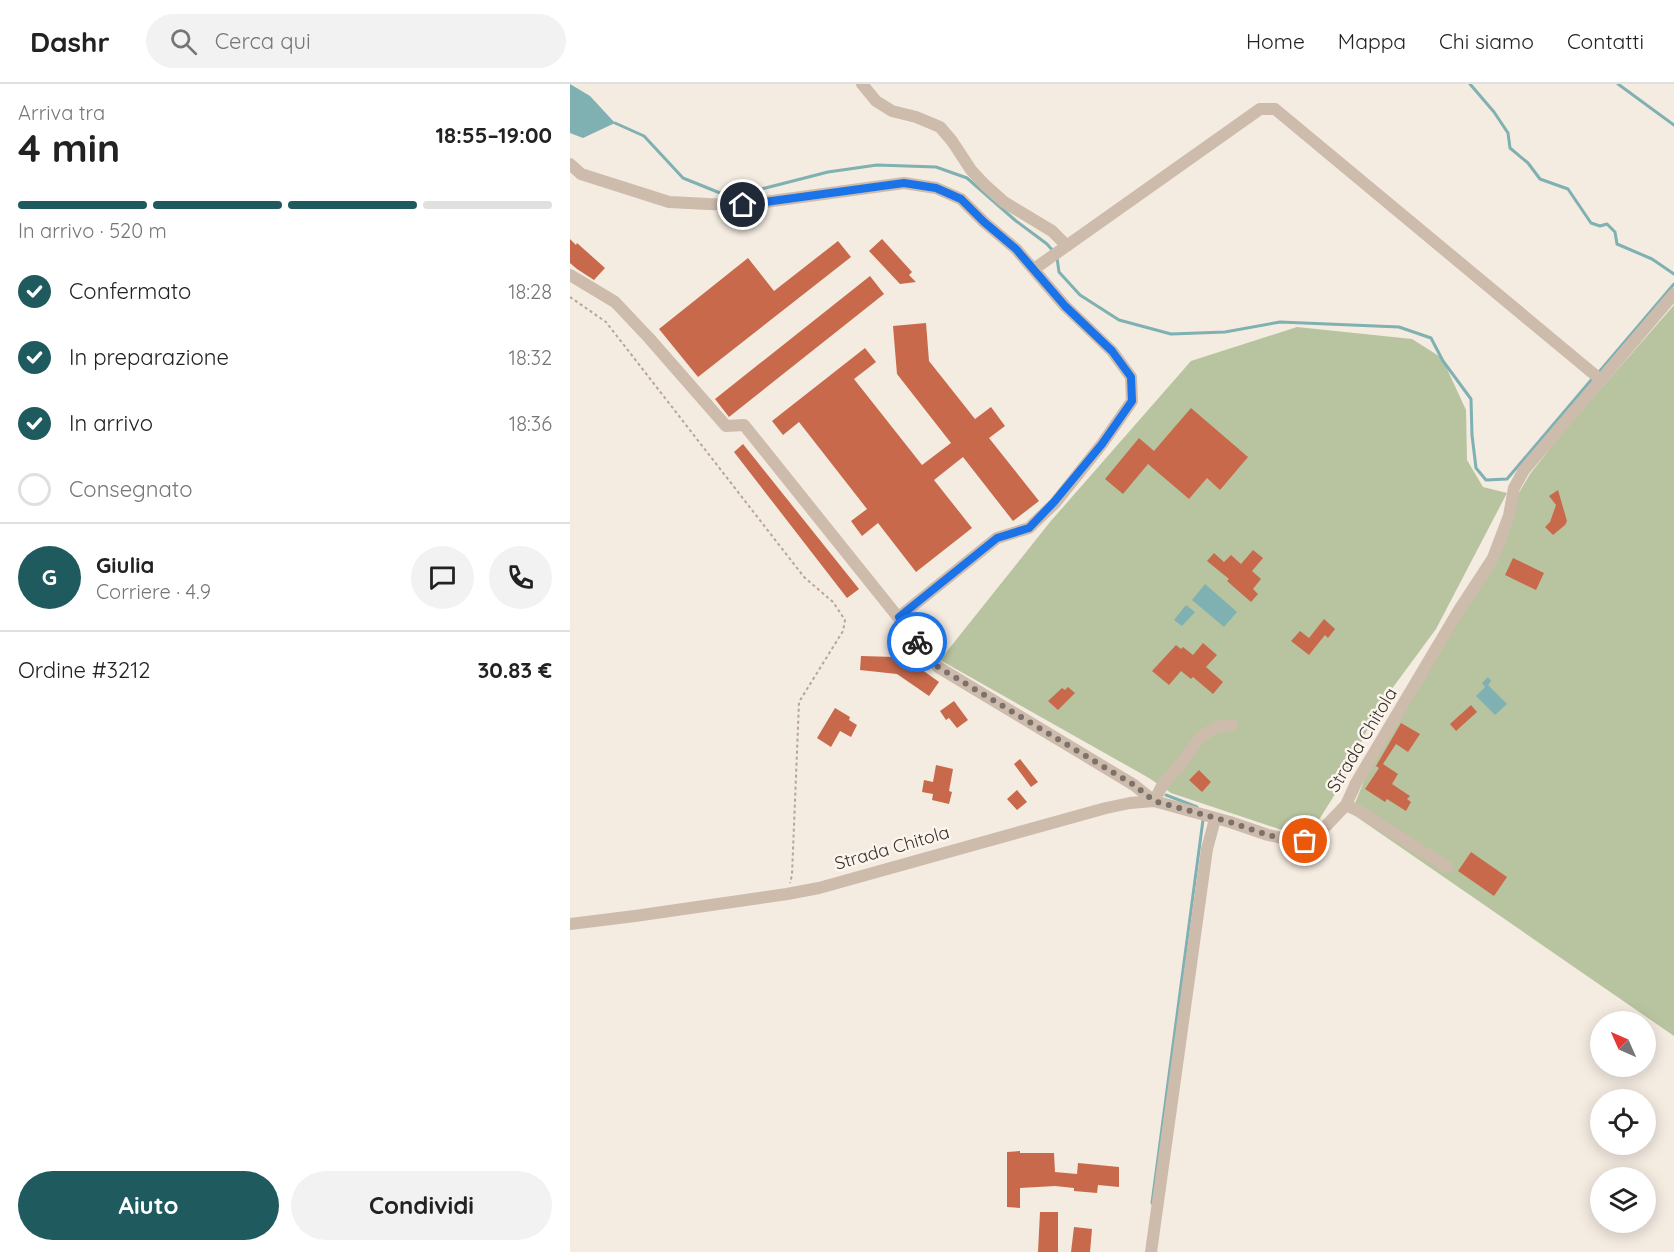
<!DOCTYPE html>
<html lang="it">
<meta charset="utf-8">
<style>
body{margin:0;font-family:Quicksand,sans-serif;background:#f2f2f2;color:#222;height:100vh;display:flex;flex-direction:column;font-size:22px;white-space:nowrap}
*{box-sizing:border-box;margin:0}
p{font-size:20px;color:#767676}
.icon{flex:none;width:33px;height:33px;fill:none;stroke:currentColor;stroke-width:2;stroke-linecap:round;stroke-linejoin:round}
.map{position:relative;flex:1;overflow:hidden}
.details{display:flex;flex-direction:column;background:#fff;width:570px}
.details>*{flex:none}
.needle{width:39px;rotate:315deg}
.controls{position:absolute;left:1020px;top:927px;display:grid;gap:12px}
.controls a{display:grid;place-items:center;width:66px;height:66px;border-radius:50%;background:#fff;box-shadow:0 3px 15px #0003;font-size:30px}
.pin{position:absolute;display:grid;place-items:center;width:51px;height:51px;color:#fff;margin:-26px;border:3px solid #fff;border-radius:50%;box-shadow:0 2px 6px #0007}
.courier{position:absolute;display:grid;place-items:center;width:60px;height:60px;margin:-30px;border:4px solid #1a73e8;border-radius:50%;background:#fff;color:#222;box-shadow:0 2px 8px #0007}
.head em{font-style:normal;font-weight:700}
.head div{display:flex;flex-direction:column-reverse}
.head{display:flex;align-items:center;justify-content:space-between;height:102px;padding:0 18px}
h1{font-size:39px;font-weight:700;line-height:45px}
.bar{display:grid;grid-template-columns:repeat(4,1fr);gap:9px 6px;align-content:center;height:72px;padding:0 18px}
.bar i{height:8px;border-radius:4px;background:#e0e0e0}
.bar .active{background:#1f5a5e}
.bar p{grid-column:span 4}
.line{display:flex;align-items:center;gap:15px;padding:0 18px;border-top:2px solid #e0e0e0}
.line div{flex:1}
.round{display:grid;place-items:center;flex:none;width:63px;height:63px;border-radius:32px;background:#f2f2f2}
ol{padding:0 18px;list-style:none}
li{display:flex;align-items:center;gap:18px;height:66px}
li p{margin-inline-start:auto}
li .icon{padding:6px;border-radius:50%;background:#1f5a5e;color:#fff;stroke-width:4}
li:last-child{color:#767676}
li i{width:33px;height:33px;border:3px solid #e0e0e0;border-radius:50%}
.cta{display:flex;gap:12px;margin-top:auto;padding:12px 18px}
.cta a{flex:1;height:69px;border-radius:36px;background:#1f5a5e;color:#fff;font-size:24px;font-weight:700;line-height:69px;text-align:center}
.cta a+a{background:#f2f2f2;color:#222}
header{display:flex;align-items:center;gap:36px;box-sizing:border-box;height:84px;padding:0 30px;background:#fff;border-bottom:2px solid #e0e0e0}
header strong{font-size:28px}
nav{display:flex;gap:33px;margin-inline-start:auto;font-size:21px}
.search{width:420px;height:54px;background:#f2f2f2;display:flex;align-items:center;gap:15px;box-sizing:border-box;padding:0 21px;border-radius:33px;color:#767676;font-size:22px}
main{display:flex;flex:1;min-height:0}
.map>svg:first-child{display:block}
.green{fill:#b8c4a0}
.water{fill:#7fb0b2}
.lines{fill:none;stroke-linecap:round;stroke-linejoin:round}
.stream{stroke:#7fb0b2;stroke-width:3}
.building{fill:#c8694b}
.path{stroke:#b9a596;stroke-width:2;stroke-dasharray:3 3;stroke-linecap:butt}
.minor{stroke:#cdbbac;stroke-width:12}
.done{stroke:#7c716b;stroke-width:6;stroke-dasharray:0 10.8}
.route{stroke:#1a73e8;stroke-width:8}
.labels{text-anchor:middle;stroke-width:5;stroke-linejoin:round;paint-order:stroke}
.street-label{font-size:18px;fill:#3b302b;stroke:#fbf5ee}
</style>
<header>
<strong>Dashr</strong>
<div class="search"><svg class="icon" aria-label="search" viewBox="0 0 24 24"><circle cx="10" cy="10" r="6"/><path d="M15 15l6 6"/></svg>Cerca qui</div>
<nav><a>Home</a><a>Mappa</a><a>Chi siamo</a><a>Contatti</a></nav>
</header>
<main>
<section class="details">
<div class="head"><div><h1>4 min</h1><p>Arriva tra</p></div><em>18:55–19:00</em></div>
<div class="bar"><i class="active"></i><i class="active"></i><i class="active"></i><i></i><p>In arrivo · 520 m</p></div>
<ol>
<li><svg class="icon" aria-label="check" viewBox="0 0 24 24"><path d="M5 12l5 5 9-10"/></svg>Confermato<p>18:28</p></li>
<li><svg class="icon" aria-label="check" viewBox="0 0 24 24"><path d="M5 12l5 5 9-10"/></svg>In preparazione<p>18:32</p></li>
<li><svg class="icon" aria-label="check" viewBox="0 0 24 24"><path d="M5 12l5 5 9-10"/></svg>In arrivo<p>18:36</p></li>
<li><i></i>Consegnato</li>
</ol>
<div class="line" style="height:108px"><b class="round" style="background:#1f5a5e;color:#fff">G</b><div><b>Giulia</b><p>Corriere · 4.9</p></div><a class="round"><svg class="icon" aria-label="chat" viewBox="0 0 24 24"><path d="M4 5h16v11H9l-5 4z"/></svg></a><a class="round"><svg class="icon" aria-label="phone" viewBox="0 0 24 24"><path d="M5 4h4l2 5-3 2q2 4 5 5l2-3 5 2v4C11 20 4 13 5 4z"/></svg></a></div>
<div class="line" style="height:78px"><div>Ordine #3212</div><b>30.83 €</b></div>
<div class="cta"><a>Aiuto</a><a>Condividi</a></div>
</section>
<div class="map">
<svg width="1104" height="1168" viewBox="0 0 1104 1168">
<rect width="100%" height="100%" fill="#f4ebe1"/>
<!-- green -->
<path class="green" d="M1104 221V952L781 729 800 682 891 529 950 407 960 390 993 348Z
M727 243 842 255 872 274 896 326 897 376 913 403 937 409 866 545 807 625 772 699 745 742 724 750 601 709 579 694 370 576 480 438 621 277Z"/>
<!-- water -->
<path class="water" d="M0 0 20 12 45 39 13 54 0 49Z
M635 500 667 528 654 543 622 516Z
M616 521 625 528 612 542 604 536Z
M918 593 921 597 918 601 937 620 925 631 906 612 915 603 912 599Z"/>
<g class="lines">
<!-- stream -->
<path class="stream" d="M900 0 924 28 938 49 940 64 958 79 970 95 998 105 1021 139 1030 142 1037 140 1045 148 1047 160 1082 175 1104 190
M1048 0 1104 41
M45 39 74 52 113 94 160 113 258 88 307 81 366 83 397 94 446 137 477 160 484 168
M487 174 489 188 510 211 549 236 601 250 655 248 710 238 829 243 861 254 873 277 901 315 902 351 906 384 916 396 937 395 1022 295
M1029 288 1104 200
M596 711 627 723
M582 1119 633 736"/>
</g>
<!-- building -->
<path class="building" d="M0 155 6 161 7 159 35 184 24 196 7 185 0 179Z
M312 155 342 188 339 191 346 198 330 200 299 167Z
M268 157 281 173 128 293 89 245 178 174 204 207Z
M300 192 314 210 159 333 145 315Z
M356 239 359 277 405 335 421 323 435 342 419 354 469 417 443 437 393 373 364 396 402 444 346 488 308 439 292 452 281 437 297 425 229 338 213 351 202 337 295 264 306 278 284 295 352 381 381 359 327 290 323 242Z
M621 324 678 373 650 406 637 394 619 415 578 380 553 410 535 395 569 354 584 367Z
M173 360 289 505 277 514 164 368Z
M988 406 997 437 995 441 983 451 975 443 980 438 986 421 979 412Z
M683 466 693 474 682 487 691 495 683 505 688 510 681 518 657 497 659 495 637 477 644 469 654 478 661 471 671 480Z
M943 474 974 489 966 506 935 491Z
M754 535 765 545 758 554 755 551 739 571 721 557 730 547 739 554Z
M633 559 647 571 636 583 653 598 643 610 623 593 621 595 611 587 599 601 582 587 606 561 611 565 613 563 623 571Z
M327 569 342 575 340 577 369 598 359 612 327 590 290 586 291 572 325 573Z
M498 603 505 609 488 626 478 617 492 604 495 606Z
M384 617 398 636 387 644 379 634 376 636 370 627Z
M901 621 907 628 886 647 880 640Z
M265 624 280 633 279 636 287 641 281 653 270 647 261 663 247 654Z
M831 639 850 650 838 668 826 660 813 680 828 690 822 700 840 712 837 715 841 718 836 727 817 715 815 718 795 705 809 684 806 682Z
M450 675 468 698 461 703 444 680Z
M366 681 383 685 379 707 382 708 379 720 362 716 363 710 352 708 354 696 363 698Z
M629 686 641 698 632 708 619 696Z
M447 706 457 718 447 726 437 715Z
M901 768 937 793 924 812 888 787Z
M450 1067V1069H484L485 1088 507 1090 508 1079 549 1083V1103L528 1101 527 1109 504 1107V1104L485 1102 450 1104V1124L437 1123V1068Z
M470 1128H488V1168H468Z
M504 1143 522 1145 520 1168H501Z"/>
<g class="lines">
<!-- path -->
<path class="path" d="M0 213 36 238 234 493 263 518 275 536 273 547 229 618 222 791 220 799"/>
<!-- minor -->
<path class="minor" d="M292 0 306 17 322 27 346 33 370 43 382 57 401 86 415 101 434 118 482 147 497 162
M0 80 11 90 99 118 138 120 173 121 334 99 366 104 391 115 414 138 446 165 495 222 542 267 561 293 562 317 532 360 485 419 459 444 427 454 329 533
M464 185 690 25H705L1031 296
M0 191 45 218 79 254 156 342 174 341 368 583 564 701 584 717
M584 717 593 700 614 676 629 654 646 643 662 641
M776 721 789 727 877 783
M0 840 65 832 217 810 249 804 536 724 560 719 584 717 660 738 698 751 717 755 735 757 752 746 776 721 786 699 889 526 923 474 939 432 944 404 954 386 1104 210
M581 1168 637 765 645 735"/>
</g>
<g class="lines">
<!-- done -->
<path class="done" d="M347 558 368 583 564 701 584 717 660 738 698 751 717 755 735 757"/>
<!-- route -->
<path class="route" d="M173 121 334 99 366 104 391 115 414 138 446 165 495 222 542 267 561 293 562 317 532 360 484 418 459 444 427 454 329 533 347 558"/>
</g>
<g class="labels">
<!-- street labels -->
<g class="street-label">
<text transform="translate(792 656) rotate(-59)" y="6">Strada Chitola</text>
<text transform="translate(322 764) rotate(-16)" y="6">Strada Chitola</text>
</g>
</g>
</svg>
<div class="controls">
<a><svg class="needle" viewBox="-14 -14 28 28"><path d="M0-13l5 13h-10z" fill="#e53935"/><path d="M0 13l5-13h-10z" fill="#767676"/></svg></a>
<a><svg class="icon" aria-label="locate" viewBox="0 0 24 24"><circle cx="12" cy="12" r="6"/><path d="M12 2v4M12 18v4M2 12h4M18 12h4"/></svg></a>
<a><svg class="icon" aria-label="layers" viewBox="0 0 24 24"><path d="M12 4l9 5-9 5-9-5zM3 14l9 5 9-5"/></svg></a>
</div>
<div class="pin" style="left:735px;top:757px;background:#ea580c"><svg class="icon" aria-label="bag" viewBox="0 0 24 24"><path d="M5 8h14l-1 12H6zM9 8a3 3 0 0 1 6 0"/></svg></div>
<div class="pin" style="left:173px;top:121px;background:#1f2937"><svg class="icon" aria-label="home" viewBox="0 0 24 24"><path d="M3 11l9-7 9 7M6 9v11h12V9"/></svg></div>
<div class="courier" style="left:347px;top:558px"><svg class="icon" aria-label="bike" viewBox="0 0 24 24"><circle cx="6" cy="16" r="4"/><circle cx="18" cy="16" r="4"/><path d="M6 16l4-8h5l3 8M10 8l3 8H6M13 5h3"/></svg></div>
</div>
</main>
